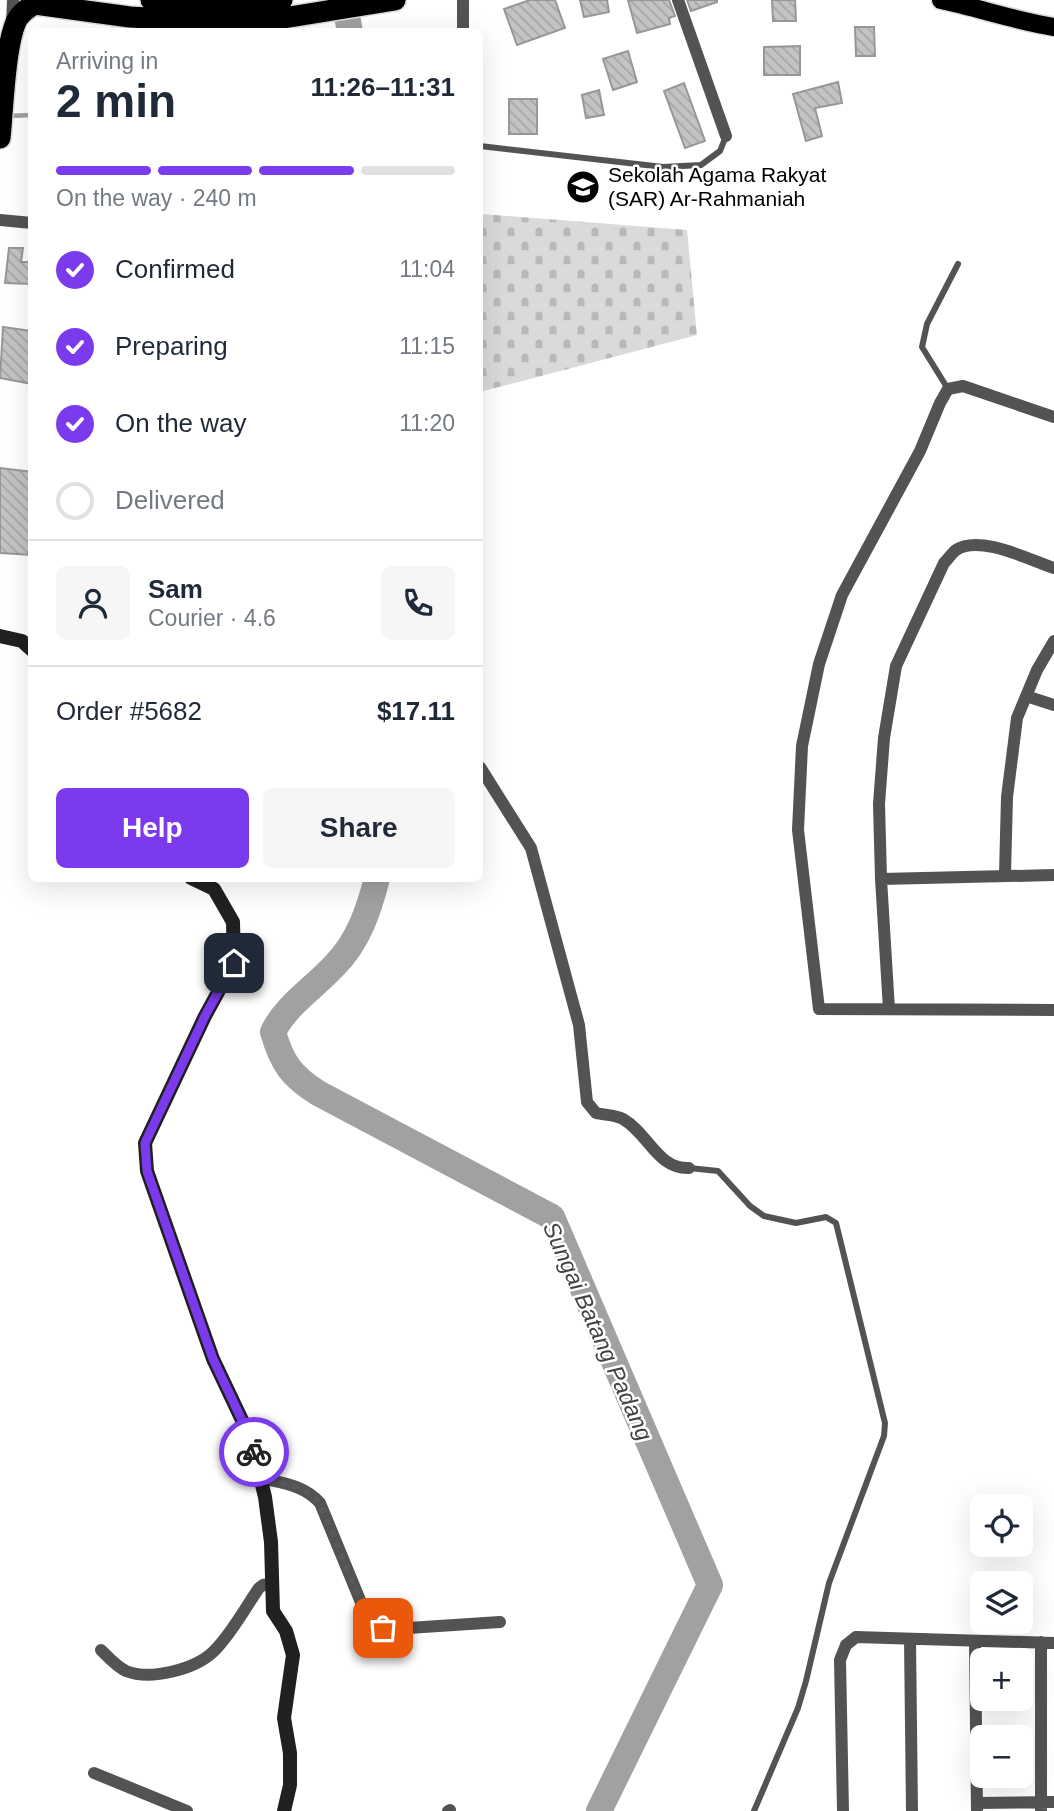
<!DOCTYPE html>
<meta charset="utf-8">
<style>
body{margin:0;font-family:Arial,sans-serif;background:#f6f6f7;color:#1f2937;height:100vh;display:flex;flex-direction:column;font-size:26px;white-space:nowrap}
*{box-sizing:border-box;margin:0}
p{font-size:23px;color:#747a83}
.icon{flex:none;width:38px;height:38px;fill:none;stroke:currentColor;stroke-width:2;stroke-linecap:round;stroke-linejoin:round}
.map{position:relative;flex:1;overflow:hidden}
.panel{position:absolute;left:28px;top:28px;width:455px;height:854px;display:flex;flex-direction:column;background:#fff;border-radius:10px;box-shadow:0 7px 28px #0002}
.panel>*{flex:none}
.tools{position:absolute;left:970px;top:1494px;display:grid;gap:14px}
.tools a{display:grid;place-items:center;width:63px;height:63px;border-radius:10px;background:#fff;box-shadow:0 7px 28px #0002;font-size:35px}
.pin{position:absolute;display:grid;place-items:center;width:60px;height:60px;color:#fff;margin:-30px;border-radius:14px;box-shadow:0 4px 10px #0006}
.courier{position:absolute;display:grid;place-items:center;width:70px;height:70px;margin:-35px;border:5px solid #7c3aed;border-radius:50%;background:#fff;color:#222;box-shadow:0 2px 9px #0007}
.head em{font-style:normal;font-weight:700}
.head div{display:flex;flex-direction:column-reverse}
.head{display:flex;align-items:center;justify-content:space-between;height:119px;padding:0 28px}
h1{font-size:46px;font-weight:700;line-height:52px}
.bar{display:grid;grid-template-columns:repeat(4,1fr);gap:10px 7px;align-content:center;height:84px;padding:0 28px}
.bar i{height:9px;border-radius:5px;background:#e0e1e3}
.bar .active{background:#7c3aed}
.bar p{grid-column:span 4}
.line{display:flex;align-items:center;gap:18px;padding:0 28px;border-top:2px solid #e0e1e3}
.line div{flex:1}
.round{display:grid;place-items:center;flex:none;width:74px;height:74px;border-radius:10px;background:#f6f6f7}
ol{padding:0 28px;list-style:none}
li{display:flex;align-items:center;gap:21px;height:77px}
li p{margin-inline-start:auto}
li .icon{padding:7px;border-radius:50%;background:#7c3aed;color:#fff;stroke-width:4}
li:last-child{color:#747a83}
li i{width:38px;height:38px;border:4px solid #e0e1e3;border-radius:50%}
.button{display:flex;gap:14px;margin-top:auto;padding:14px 28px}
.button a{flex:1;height:80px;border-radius:10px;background:#7c3aed;color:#fff;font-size:28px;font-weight:700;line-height:80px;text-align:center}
.button a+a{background:#f6f6f7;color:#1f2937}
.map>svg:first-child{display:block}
.cemetery{fill:url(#cemetery-stones)}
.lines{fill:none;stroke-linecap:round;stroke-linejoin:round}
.stream{stroke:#a1a1a1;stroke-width:4.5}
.river{stroke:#a1a1a1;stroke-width:26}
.building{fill:url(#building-back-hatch);stroke:#979797;stroke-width:2}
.primary-casing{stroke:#dbdbdb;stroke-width:21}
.highway-casing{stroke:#dbdbdb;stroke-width:24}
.path{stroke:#757575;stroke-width:2.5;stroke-dasharray:2 3.5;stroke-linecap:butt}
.lane{stroke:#535353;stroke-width:6}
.street{stroke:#535353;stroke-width:12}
.secondary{stroke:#202020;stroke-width:14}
.primary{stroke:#000;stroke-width:18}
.highway{stroke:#000;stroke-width:21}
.done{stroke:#595959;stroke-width:7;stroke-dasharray:0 12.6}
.route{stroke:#7c3aed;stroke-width:9}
.labels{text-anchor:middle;stroke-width:5;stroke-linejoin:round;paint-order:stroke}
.poi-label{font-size:21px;fill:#000;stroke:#fff;text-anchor:start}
.water-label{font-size:23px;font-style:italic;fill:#424242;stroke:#fff}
</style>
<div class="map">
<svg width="1054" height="1811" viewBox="0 0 1054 1811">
<defs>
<pattern id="cemetery-stones" width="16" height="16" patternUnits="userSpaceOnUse" patternTransform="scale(1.75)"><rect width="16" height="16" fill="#dadada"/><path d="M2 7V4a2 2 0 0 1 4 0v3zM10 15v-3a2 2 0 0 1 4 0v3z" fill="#b9b9b9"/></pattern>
<pattern id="building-back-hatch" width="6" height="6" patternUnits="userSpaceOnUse" patternTransform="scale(1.75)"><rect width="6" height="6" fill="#c3c3c3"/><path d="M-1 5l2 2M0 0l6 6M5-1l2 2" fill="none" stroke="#a6a6a6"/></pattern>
</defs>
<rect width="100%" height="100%" fill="#fff"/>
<!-- cemetery -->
<path class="cemetery" d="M482 214 687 230 697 335 480 392V234Z"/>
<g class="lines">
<!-- stream -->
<path class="stream" d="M8 116 32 115"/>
<!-- river -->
<path class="river" d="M344 0 350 32
M377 878C369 910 358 942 335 965 314 988 286 1005 273 1032 282 1063 291 1076 318 1093L552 1217 710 1585 599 1811"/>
</g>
<!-- building -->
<path class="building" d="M530 0H555L565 28 517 45 504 9Z
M580 0H607L609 12 584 17Z
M628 0H669L675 16 669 18 670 24 637 33Z
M687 0H717V2L691 11Z
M772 0H795L796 21H773Z
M855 27H874L875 56H856Z
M800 46V75H764V47Z
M628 51 637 82 613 90 603 59Z
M838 82 842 103 815 108 822 136 806 141 793 94Z
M684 83 705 141 685 148 664 91Z
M599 90 604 115 586 118 582 95Z
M509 99H537V134H509Z
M9 248H23L21 262H32V284L5 283Z
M3 327 32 331V384L0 378Z
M0 468 32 472V555L0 553Z"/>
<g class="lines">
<defs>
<path id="primary" d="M941 0C979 8 1016 21 1054 27"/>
<path id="highway" d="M151 0 228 6 282 0
M0 138C3 110 5 40 18 18 23 11 28 8 35 4L130 17 231 23 265 21 395 0"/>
</defs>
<!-- primary casing -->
<use href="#primary" class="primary-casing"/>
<!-- highway casing -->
<use href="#highway" class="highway-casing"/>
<!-- path -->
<path class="path" d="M30 88 32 70"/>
<!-- lane -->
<path class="lane" d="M480 146 663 167 701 165 720 151 726 136
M948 389 922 347 927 324 958 264
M689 1168 718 1171 750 1206 764 1216 796 1223 826 1217 836 1223 885 1423 884 1436 829 1583 806 1681 798 1708 754 1811"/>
<!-- street -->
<path class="street" d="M463 0V32
M678 0 726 136
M12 24 13 0
M0 220 32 223
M1054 417 963 386 948 389 940 403 920 451 842 595 819 664 802 746 798 830 819 1009 1054 1010
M1026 696 1054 705
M480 767 531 848 579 1025 587 1102 596 1113C604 1115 616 1115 623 1119 649 1134 657 1169 689 1168
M1005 874 1007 797 1017 718 1037 670 1054 641
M881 879 1054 875
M889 1009 881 879 879 804 884 738 896 666 944 563C948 559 952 553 956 550 979 534 1030 560 1054 568
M260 1478C283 1483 304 1485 320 1503L367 1617 375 1624 393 1629 500 1622
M910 1639 912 1811
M975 1641 977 1811
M1041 1642V1811
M101 1650C108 1657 117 1667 126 1671 151 1681 196 1669 214 1651 232 1633 245 1608 259 1588L263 1585 273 1583
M94 1773 187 1811
M977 1803 1054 1802
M448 1811 450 1810
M843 1811 840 1660 846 1645 856 1637 1054 1643"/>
<!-- secondary -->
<path class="secondary" d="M0 636 22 641 32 650
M191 878 214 889 233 922 234 963 205 1016 145 1143 147 1171 213 1359 250 1437 265 1497 271 1542 273 1611 286 1631 293 1655 284 1718 290 1753V1785L284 1811"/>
<!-- primary -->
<use href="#primary" class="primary"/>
<!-- highway -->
<use href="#highway" class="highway"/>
</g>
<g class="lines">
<!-- done -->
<path class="done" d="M254 1452 260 1478C283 1483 305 1485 320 1503L367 1617 383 1628"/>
<!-- route -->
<path class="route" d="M234 963 205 1016 145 1143 147 1171 213 1359 250 1437 254 1452"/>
</g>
<!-- icons -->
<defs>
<symbol id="school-disc" viewBox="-11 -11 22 22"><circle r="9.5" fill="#000" stroke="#fff"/><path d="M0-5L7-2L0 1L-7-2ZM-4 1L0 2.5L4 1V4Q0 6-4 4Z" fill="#fff"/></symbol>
</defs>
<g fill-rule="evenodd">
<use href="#school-disc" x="564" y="168" width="38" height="38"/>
</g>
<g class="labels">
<!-- poi labels -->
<g class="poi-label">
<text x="608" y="182">Sekolah Agama Rakyat<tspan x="608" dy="24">(SAR) Ar-Rahmaniah</tspan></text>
</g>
<!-- water labels -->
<g class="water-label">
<text transform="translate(598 1331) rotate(66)" y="8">Sungai Batang Padang</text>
</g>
</g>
</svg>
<div class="tools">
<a><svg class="icon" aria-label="locate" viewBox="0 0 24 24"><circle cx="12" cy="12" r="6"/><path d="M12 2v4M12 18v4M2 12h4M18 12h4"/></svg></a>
<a><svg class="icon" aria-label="layers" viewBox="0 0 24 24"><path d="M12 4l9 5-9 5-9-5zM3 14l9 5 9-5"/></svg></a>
<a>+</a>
<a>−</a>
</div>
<div class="pin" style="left:383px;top:1628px;background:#ea580c"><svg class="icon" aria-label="bag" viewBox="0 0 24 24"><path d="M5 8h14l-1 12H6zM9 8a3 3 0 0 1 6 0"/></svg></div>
<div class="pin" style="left:234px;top:963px;background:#1f2937"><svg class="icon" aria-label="home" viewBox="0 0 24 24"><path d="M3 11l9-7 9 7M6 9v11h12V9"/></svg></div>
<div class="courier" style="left:254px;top:1452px"><svg class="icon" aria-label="bike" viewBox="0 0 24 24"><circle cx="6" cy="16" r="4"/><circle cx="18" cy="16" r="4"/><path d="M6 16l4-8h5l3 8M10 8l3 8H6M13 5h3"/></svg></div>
<section class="panel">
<div class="head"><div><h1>2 min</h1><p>Arriving in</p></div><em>11:26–11:31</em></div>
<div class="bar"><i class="active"></i><i class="active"></i><i class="active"></i><i></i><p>On the way · 240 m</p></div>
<ol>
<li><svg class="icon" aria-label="check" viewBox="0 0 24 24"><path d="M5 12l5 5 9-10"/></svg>Confirmed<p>11:04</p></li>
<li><svg class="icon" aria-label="check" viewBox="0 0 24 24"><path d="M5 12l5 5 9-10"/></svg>Preparing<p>11:15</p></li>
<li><svg class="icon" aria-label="check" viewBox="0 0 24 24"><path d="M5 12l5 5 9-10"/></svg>On the way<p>11:20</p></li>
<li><i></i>Delivered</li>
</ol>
<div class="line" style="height:126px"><a class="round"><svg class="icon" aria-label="person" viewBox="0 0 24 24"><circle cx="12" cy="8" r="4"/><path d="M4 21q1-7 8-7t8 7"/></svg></a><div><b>Sam</b><p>Courier · 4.6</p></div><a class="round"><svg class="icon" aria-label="phone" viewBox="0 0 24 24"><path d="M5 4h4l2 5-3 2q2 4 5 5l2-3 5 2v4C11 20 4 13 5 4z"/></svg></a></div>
<div class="line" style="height:91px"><div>Order #5682</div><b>$17.11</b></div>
<div class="button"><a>Help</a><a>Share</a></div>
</section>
</div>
